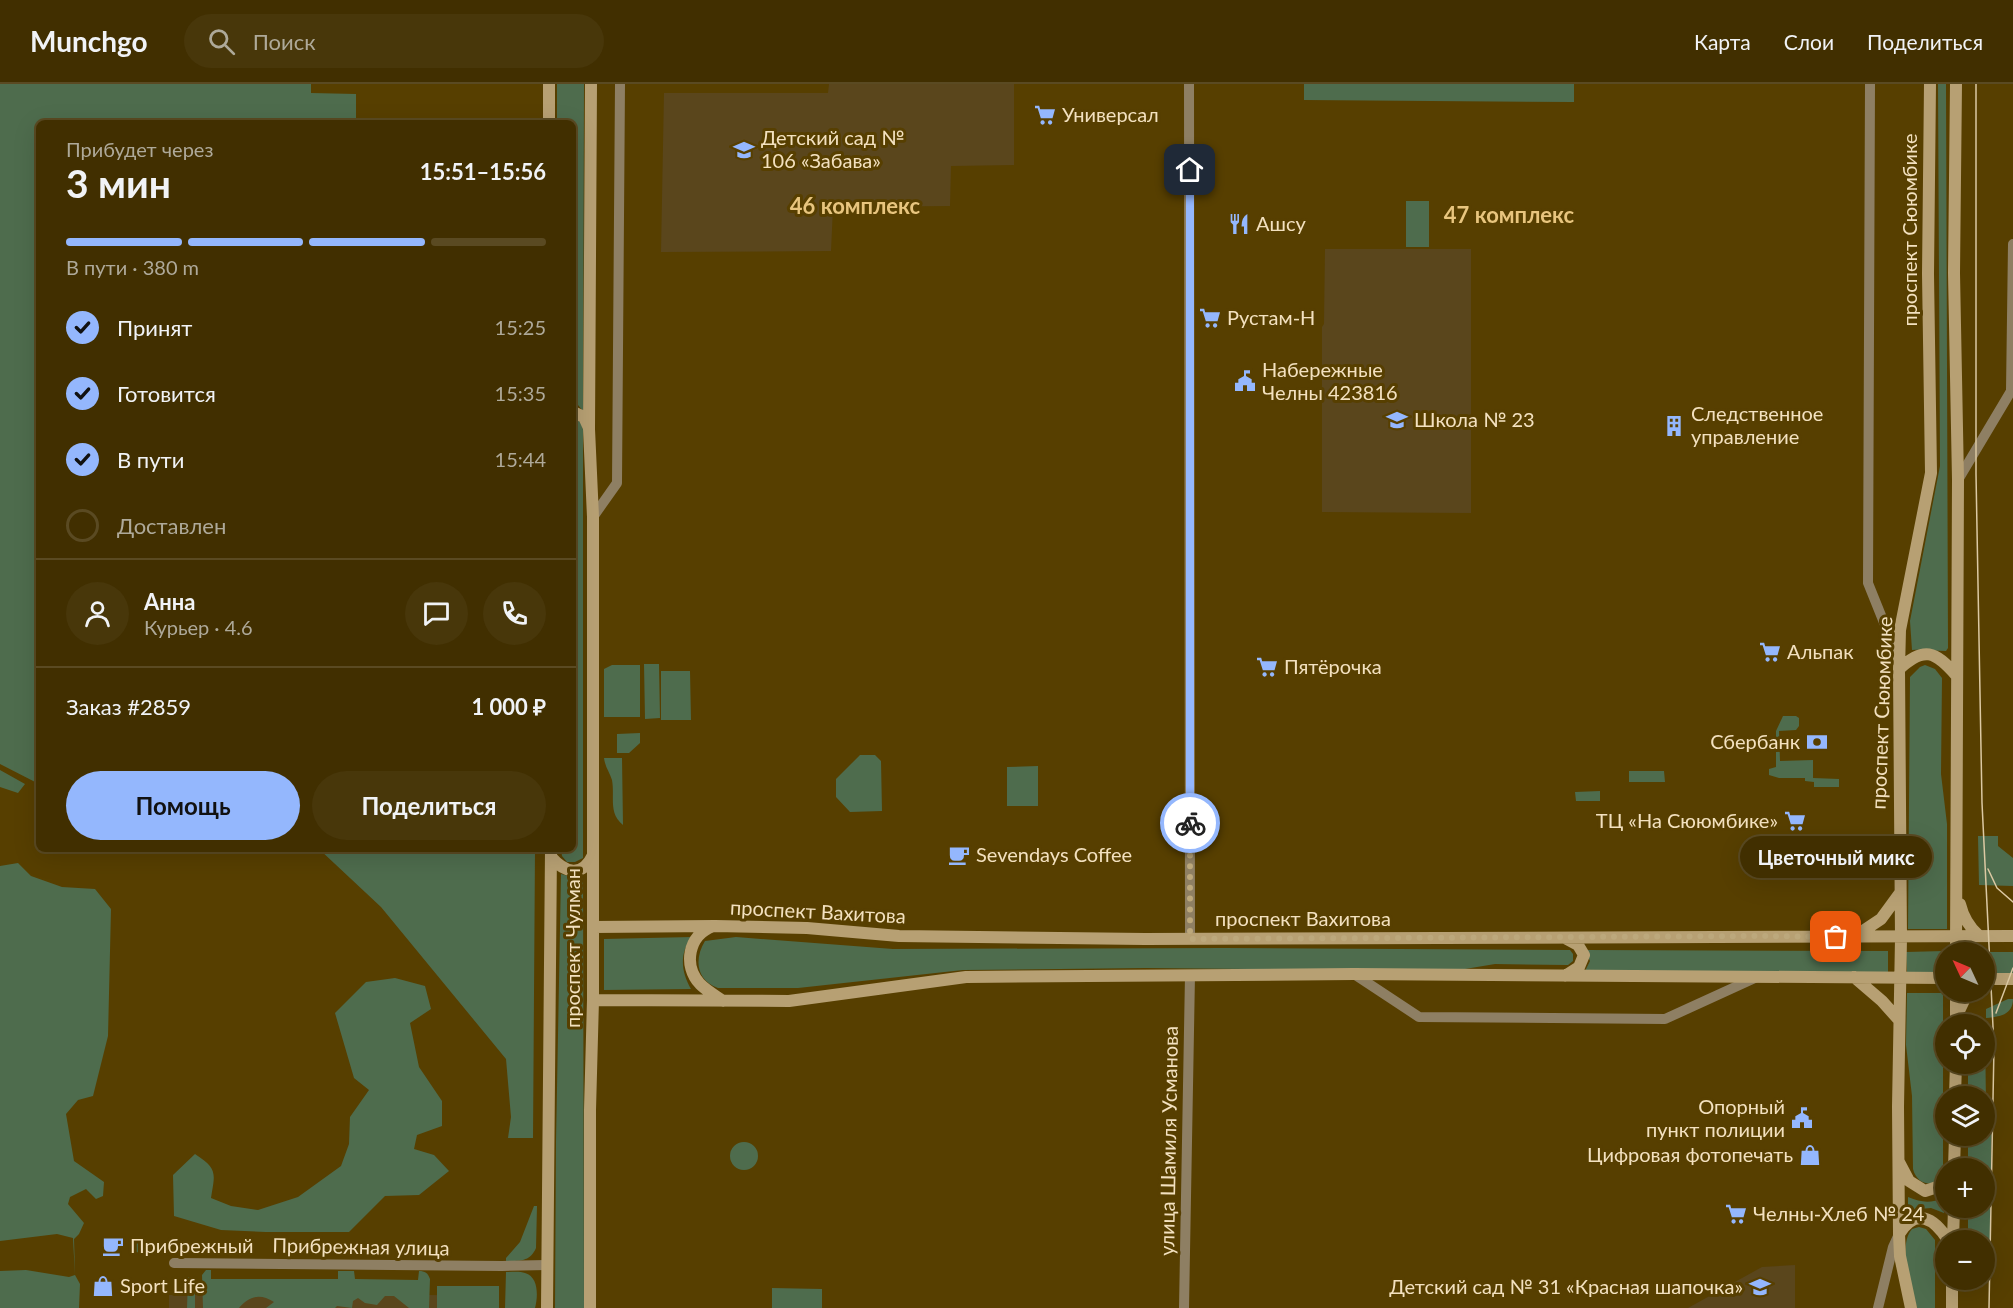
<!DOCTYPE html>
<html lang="ru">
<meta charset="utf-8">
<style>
body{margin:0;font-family:Lato,sans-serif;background:#48370a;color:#f1f3f6;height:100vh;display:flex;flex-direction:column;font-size:22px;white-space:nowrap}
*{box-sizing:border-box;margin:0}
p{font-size:20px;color:#aea999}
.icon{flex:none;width:33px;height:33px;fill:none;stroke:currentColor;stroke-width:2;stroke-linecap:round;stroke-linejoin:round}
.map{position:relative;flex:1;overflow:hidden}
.panel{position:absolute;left:36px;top:36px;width:540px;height:732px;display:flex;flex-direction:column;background:#412f00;border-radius:9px;box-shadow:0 6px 24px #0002,0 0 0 2px #5a4a22}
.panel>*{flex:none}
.needle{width:39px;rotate:314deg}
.controls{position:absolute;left:1935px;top:858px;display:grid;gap:12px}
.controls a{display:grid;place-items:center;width:60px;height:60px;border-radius:50%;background:#412f00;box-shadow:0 6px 24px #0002,0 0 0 2px #5a4a22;font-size:30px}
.pin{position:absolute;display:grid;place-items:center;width:51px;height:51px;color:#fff;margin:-26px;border-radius:12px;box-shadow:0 3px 9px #0006}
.courier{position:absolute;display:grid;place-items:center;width:60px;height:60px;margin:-30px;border:4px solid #94b7fd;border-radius:50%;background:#fff;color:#222;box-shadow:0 2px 8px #0007}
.bubble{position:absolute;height:42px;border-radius:21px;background:#412f00;box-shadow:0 6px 24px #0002,0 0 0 2px #5a4a22;font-size:20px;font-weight:700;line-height:42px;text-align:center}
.overview em{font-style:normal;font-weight:700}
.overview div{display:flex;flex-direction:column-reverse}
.overview{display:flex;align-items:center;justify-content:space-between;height:102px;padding:0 30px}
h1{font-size:39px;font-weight:700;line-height:45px}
.bar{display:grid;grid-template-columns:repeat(4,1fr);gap:9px 6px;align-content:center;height:72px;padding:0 30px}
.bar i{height:8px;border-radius:4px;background:#5a4a22}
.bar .on{background:#94b7fd}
.bar p{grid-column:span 4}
.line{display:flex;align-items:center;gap:15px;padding:0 30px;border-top:2px solid #5a4a22}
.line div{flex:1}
.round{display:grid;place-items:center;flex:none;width:63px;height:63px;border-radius:32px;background:#48370a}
ol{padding:0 30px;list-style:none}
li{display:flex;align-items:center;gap:18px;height:66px}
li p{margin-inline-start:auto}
li .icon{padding:6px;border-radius:50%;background:#94b7fd;color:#111;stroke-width:4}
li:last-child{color:#aea999}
li i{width:33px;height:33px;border:3px solid #5a4a22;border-radius:50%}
.action{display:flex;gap:12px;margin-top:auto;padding:12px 30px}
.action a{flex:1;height:69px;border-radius:36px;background:#94b7fd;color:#111;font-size:24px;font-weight:700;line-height:69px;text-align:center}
.action a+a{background:#48370a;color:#f1f3f6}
header{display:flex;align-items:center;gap:36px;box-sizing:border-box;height:84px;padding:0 30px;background:#412f00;border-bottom:2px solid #5a4a22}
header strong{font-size:28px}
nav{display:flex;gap:33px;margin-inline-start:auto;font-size:21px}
.search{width:420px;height:54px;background:#48370a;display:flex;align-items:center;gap:15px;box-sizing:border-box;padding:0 21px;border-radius:33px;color:#aea999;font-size:22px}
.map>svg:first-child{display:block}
.built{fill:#5a461c}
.green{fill:#4e6c4d}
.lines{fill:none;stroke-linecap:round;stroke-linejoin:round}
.street{stroke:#8e7f63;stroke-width:10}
.secondary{stroke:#b7a073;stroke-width:12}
.tram{stroke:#dcc9a3;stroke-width:1.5}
.done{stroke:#bca87c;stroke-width:6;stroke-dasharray:0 10.8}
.route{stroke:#94b7fd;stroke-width:8}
.labels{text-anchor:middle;stroke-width:6;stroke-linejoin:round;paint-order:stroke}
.poi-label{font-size:20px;fill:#f3e1bf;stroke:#573f00;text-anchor:start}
.street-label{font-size:20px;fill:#f3e1bf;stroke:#573f00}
.quarter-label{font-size:22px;font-weight:bold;fill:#e8c57e;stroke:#573f00}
</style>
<header>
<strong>Munchgo</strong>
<div class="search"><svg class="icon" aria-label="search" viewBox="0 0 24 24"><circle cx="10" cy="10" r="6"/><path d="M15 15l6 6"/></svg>Поиск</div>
<nav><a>Карта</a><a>Слои</a><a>Поделиться</a></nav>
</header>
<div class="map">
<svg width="2013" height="1224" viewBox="0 0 2013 1224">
<rect width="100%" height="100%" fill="#573f00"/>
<!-- built -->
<path class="built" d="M829 0H1014V81L951 82 950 122 833 123 831 167 661 168 664 9H828Z
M1325 165H1471V429L1322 428V243L1324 240Z
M1795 1181V1224H1688L1762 1183Z
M220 1208 499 1212V1224H169V1211H199Z"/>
<!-- green -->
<path class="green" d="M0 0H311V9L356 10V39H39V700L0 680Z
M557 0H584L583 327 578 321 573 320V39H557Z
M1304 0H1574V18L1304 16Z
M1938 0H1946L1948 564 1946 567C1935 567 1924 565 1912 566L1910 537 1940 382Z
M1406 117H1429V163H1406Z
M573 333 582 339 583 346V774L575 778H567L562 772 561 765H573Z
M644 580H659L660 634 645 635Z
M612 581H640V633H604V585Z
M1925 581 1935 585 1942 594 1941 690 1947 740V845H1908L1910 593 1920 583Z
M661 587H690L691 636H661Z
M1783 632H1796L1799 634V642L1796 646 1779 647 1780 677 1813 676V694L1839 695V703H1814V698L1805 697V694H1779L1769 691V685L1776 683V647Z
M640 649V659L629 669H617V650Z
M860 671H875L881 677 882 727 850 728 836 713V695Z
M604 674H622L623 741C608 729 615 713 612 696 610 689 605 683 604 674Z
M1038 682V722H1007V683Z
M0 686 25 700 18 709 0 703Z
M1629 687H1664L1665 698H1629Z
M1600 707V717H1576L1575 708Z
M1978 752H1998V762L2013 774V802L1979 801Z
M319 765H535L533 1054H508L511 1033 506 975 381 823Z
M18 779 31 792 62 803 95 805 111 825 108 952 93 1012 78 1016 66 1030 74 1077 104 1098 103 1112 96 1115 86 1105 70 1113 68 1120 84 1139 79 1150 74 1155 75 1191 80 1200 79 1224H0V1187L26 1186 69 1193 75 1191 73 1154 57 1150 0 1157V782Z
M561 790 572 793 583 791 584 1224H555L556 1058Z
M692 853C679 869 681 888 691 905L604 906V855Z
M736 853 893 865 1223 864 1570 866 1573 870V877L1568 881 1495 880 1453 887 1146 884 963 886 798 904H718C696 896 694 875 705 857Z
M1585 866 1888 867V889L1585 887 1590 877Z
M1944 867V888L1907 889 1906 868Z
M1970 868H2013V889H1985L1984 868Z
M395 894 425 902 431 925 410 939 419 983 442 1017V1042L417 1051 414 1065 434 1071 449 1087 419 1111 385 1112 349 1148H266L221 1146 174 1132 173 1091 195 1070C218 1085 215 1089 211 1114L231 1122 258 1126 298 1113 341 1082 349 1060 350 1033 369 1006 354 994 335 929 366 898Z
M1907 909H1943V1093C1933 1104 1917 1101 1913 1085L1912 1012 1906 961Z
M2008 915H2013C2013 931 1999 933 1986 934V925Z
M1985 941 1986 1022 1992 1023 1990 1169H1985L1984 1156 1968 1155V1124H1984V1084H1968V1052H1984V1012H1968V980H1984Z
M730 1072a14 14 0 1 1 28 0a14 14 0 1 1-28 0Z
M1908 1113C1922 1119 1931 1119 1944 1114V1129L1931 1124 1908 1126Z
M534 1122H537L536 1164C530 1178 519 1177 506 1177V1174L520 1158Z
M1919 1143 1926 1145 1935 1156V1224H1917C1912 1204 1897 1162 1912 1145Z
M136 1155 147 1157 153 1164 144 1169 135 1168 130 1160Z
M206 1186H211V1195H338V1187H354L355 1195 418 1196 419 1187C425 1187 428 1189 430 1195L429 1224H409L394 1212H385L377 1221 365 1219 358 1214 353 1217 352 1224 337 1222 335 1224H266L274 1218C260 1209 249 1212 239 1224H203L202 1191Z
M506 1188C512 1188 520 1187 525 1189 539 1193 538 1213 535 1224H505Z
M188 1193 195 1194V1224H187Z
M437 1202H499V1224H437Z
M772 1204 822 1205V1224H772Z"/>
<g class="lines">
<!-- street -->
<path class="street" d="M1189 0 1190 855
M1870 0 1868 499 1899 576
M1958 396 2011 307 2013 160
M593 433 617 399 620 0
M1354 890 1419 933 1665 935 1757 893
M174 1179 502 1182 547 1181
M1184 1224 1190 891
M1878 1224 1893 1163 1899 1150"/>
<!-- secondary -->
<path class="secondary" d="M549 39V0
M573 328 584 333 589 344
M1899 585C1924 562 1935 567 1956 591
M551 773C565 789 582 794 593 771
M1960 820C1963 833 1969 843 1979 852
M713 842C688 851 683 882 700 900 707 907 716 912 723 917
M593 843 715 842 807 844 899 852 1145 855 2013 852
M1854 853 1881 835 1900 809
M1565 854 1578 861 1584 871 1579 883 1565 892
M1956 868 1958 396 1954 189 1956 0
M1854 893 1882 917 1899 936
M1984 895H2013
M593 916 789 917 966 893 1354 890 1946 894
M1959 927 1968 908
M1956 940V908
M1955 1012 1956 980
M1899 1078 1909 1097 1925 1107 1946 1100
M1954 1084 1955 1052
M1899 1150C1916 1123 1934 1134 1948 1156
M1953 1156 1954 1124
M547 1224 551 765
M590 1224V1026L593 916V433L589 345 591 0
M1911 1224 1900 1172 1899 1150 1898 1023 1901 854 1899 585 1900 546 1931 389 1928 190 1930 0
M1952 1224V1196"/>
<!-- tram -->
<path class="tram" d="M1976 0V390L1982 719 1994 963 1989 1224
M1988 785 1997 804 2013 818
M1996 929 2013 884"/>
</g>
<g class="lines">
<!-- done -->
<path class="done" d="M1190 739V855L1765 852 1836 853"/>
<!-- route -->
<path class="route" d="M1190 86V739"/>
</g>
<!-- icons -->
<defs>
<symbol id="supermarket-bare" viewBox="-9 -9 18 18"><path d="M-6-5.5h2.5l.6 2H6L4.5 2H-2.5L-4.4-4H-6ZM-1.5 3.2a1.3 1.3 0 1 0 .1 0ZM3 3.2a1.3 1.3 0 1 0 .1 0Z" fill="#94b7fd" stroke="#573f00" stroke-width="2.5" paint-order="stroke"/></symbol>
<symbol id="school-bare" viewBox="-9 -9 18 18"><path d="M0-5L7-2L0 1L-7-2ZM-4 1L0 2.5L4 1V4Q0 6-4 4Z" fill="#94b7fd" stroke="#573f00" stroke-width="2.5" paint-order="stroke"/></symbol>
<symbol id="restaurant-bare" viewBox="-9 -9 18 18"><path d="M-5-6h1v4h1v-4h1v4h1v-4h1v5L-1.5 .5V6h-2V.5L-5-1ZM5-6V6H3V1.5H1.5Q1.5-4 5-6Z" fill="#94b7fd" stroke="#573f00" stroke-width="2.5" paint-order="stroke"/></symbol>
<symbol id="civic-bare" viewBox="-9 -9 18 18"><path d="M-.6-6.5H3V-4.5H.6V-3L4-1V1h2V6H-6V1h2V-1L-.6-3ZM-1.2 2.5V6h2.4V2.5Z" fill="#94b7fd" stroke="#573f00" stroke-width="2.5" paint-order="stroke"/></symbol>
<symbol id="building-bare" viewBox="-9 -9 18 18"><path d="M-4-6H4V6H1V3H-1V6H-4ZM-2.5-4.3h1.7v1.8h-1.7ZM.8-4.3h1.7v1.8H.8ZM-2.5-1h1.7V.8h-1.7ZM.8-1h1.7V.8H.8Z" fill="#94b7fd" stroke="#573f00" stroke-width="2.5" paint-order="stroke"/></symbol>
<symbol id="bank-bare" viewBox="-9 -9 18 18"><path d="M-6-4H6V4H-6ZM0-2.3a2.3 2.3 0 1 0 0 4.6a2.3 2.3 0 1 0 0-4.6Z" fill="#94b7fd" stroke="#573f00" stroke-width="2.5" paint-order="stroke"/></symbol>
<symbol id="cafe-bare" viewBox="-9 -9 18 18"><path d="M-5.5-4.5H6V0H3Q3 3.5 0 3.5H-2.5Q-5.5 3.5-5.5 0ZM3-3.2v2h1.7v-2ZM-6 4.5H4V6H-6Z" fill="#94b7fd" stroke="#573f00" stroke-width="2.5" paint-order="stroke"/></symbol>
<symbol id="shop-bare" viewBox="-9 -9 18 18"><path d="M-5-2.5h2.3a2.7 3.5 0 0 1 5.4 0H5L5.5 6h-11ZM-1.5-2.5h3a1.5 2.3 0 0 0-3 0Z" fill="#94b7fd" stroke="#573f00" stroke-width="2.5" paint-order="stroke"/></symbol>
</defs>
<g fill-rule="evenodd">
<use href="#supermarket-bare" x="1030" y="16" width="30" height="30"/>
<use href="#school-bare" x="729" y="51" width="30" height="30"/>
<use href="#restaurant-bare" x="1224" y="125" width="30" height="30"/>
<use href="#supermarket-bare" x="1195" y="219" width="30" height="30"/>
<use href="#civic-bare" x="1230" y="282" width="30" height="30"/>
<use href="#school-bare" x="1382" y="321" width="30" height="30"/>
<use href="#building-bare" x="1659" y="327" width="30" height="30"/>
<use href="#supermarket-bare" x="1755" y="553" width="30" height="30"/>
<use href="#supermarket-bare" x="1252" y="568" width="30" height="30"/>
<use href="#bank-bare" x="1802" y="643" width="30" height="30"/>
<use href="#supermarket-bare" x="1780" y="722" width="30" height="30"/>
<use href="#cafe-bare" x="944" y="756" width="30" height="30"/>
<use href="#civic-bare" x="1787" y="1019" width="30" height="30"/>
<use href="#shop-bare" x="1795" y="1056" width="30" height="30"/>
<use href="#supermarket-bare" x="1721" y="1115" width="30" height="30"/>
<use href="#cafe-bare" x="98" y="1147" width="30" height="30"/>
<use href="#shop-bare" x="88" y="1187" width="30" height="30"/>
<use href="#school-bare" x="1745" y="1188" width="30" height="30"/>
</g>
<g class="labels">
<!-- poi labels -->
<g class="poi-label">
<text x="1062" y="38">Универсал</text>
<text x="761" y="61">Детский сад №<tspan x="761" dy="23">106 «Забава»</tspan></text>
<text x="1256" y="147">Ашсу</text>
<text x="1227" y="241">Рустам-Н</text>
<text x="1262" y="293">Набережные<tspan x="1262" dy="23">Челны 423816</tspan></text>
<text x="1691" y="337">Следственное<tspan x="1691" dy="23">управление</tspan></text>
<text x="1414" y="343">Школа № 23</text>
<text x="1787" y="575">Альпак</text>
<text x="1284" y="590">Пятёрочка</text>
<text x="1800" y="665" text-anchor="end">Сбербанк</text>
<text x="1778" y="744" text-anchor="end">ТЦ «На Сююмбике»</text>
<text x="976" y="778">Sevendays Coffee</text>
<text x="1785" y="1030" text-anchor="end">Опорный<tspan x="1785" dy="23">пункт полиции</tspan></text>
<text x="1793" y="1078" text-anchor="end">Цифровая фотопечать</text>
<text x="1753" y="1137">Челны-Хлеб № 24</text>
<text x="130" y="1169">Прибрежный</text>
<text x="120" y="1209">Sport Life</text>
<text x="1743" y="1210" text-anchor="end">Детский сад № 31 «Красная шапочка»</text>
</g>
<!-- street labels -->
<g class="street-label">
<text transform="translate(1910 146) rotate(-90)" y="7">проспект Сююмбике</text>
<text transform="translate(1882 629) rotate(-88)" y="7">проспект Сююмбике</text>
<text transform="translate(818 828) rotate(3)" y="7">проспект Вахитова</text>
<text x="1303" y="842">проспект Вахитова</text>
<text transform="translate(573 864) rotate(-90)" y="7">проспект Чулман</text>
<text transform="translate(1169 1057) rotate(-89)" y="7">улица Шамиля Усманова</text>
<text transform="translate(361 1163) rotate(1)" y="7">Прибрежная улица</text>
</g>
<!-- quarter labels -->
<g class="quarter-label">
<text x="855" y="130">46 комплекс</text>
<text x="1509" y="139">47 комплекс</text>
</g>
</g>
</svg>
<div class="controls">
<a><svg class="needle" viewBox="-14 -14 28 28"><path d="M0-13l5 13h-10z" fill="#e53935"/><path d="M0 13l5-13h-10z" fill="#aea999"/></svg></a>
<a><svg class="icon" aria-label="locate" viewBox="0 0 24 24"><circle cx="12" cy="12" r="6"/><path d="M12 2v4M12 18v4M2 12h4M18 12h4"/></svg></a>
<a><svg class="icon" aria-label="layers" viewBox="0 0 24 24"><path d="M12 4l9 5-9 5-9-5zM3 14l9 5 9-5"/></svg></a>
<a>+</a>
<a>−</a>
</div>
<div class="pin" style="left:1836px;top:853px;background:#ea580c"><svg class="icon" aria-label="bag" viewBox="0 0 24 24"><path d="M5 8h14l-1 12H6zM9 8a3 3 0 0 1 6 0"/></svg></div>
<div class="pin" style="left:1190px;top:86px;background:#1f2937"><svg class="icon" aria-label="home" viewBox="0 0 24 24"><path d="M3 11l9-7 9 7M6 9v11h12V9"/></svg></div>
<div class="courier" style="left:1190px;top:739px"><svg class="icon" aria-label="bike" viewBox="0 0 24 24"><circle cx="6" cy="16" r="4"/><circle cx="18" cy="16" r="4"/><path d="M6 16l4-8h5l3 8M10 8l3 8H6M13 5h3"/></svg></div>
<div class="bubble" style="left:1740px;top:752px;width:192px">Цветочный микс</div>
<section class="panel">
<div class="overview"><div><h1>3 мин</h1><p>Прибудет через</p></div><em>15:51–15:56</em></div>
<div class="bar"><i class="on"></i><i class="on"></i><i class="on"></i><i></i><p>В пути · 380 m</p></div>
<ol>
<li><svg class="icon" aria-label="check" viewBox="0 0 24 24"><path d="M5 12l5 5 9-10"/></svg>Принят<p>15:25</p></li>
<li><svg class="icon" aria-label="check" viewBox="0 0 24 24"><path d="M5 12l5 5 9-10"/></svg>Готовится<p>15:35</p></li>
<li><svg class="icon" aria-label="check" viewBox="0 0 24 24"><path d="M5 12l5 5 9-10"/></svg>В пути<p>15:44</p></li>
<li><i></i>Доставлен</li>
</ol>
<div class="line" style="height:108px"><a class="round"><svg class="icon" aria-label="person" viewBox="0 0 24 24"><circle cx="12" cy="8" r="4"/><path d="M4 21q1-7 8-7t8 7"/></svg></a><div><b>Анна</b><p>Курьер · 4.6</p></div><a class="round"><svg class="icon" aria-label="chat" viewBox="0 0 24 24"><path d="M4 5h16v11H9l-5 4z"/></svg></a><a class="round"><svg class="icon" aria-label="phone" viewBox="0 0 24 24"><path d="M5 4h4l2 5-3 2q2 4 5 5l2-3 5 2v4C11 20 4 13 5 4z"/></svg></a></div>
<div class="line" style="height:78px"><div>Заказ #2859</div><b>1 000 ₽</b></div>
<div class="action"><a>Помощь</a><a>Поделиться</a></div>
</section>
</div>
